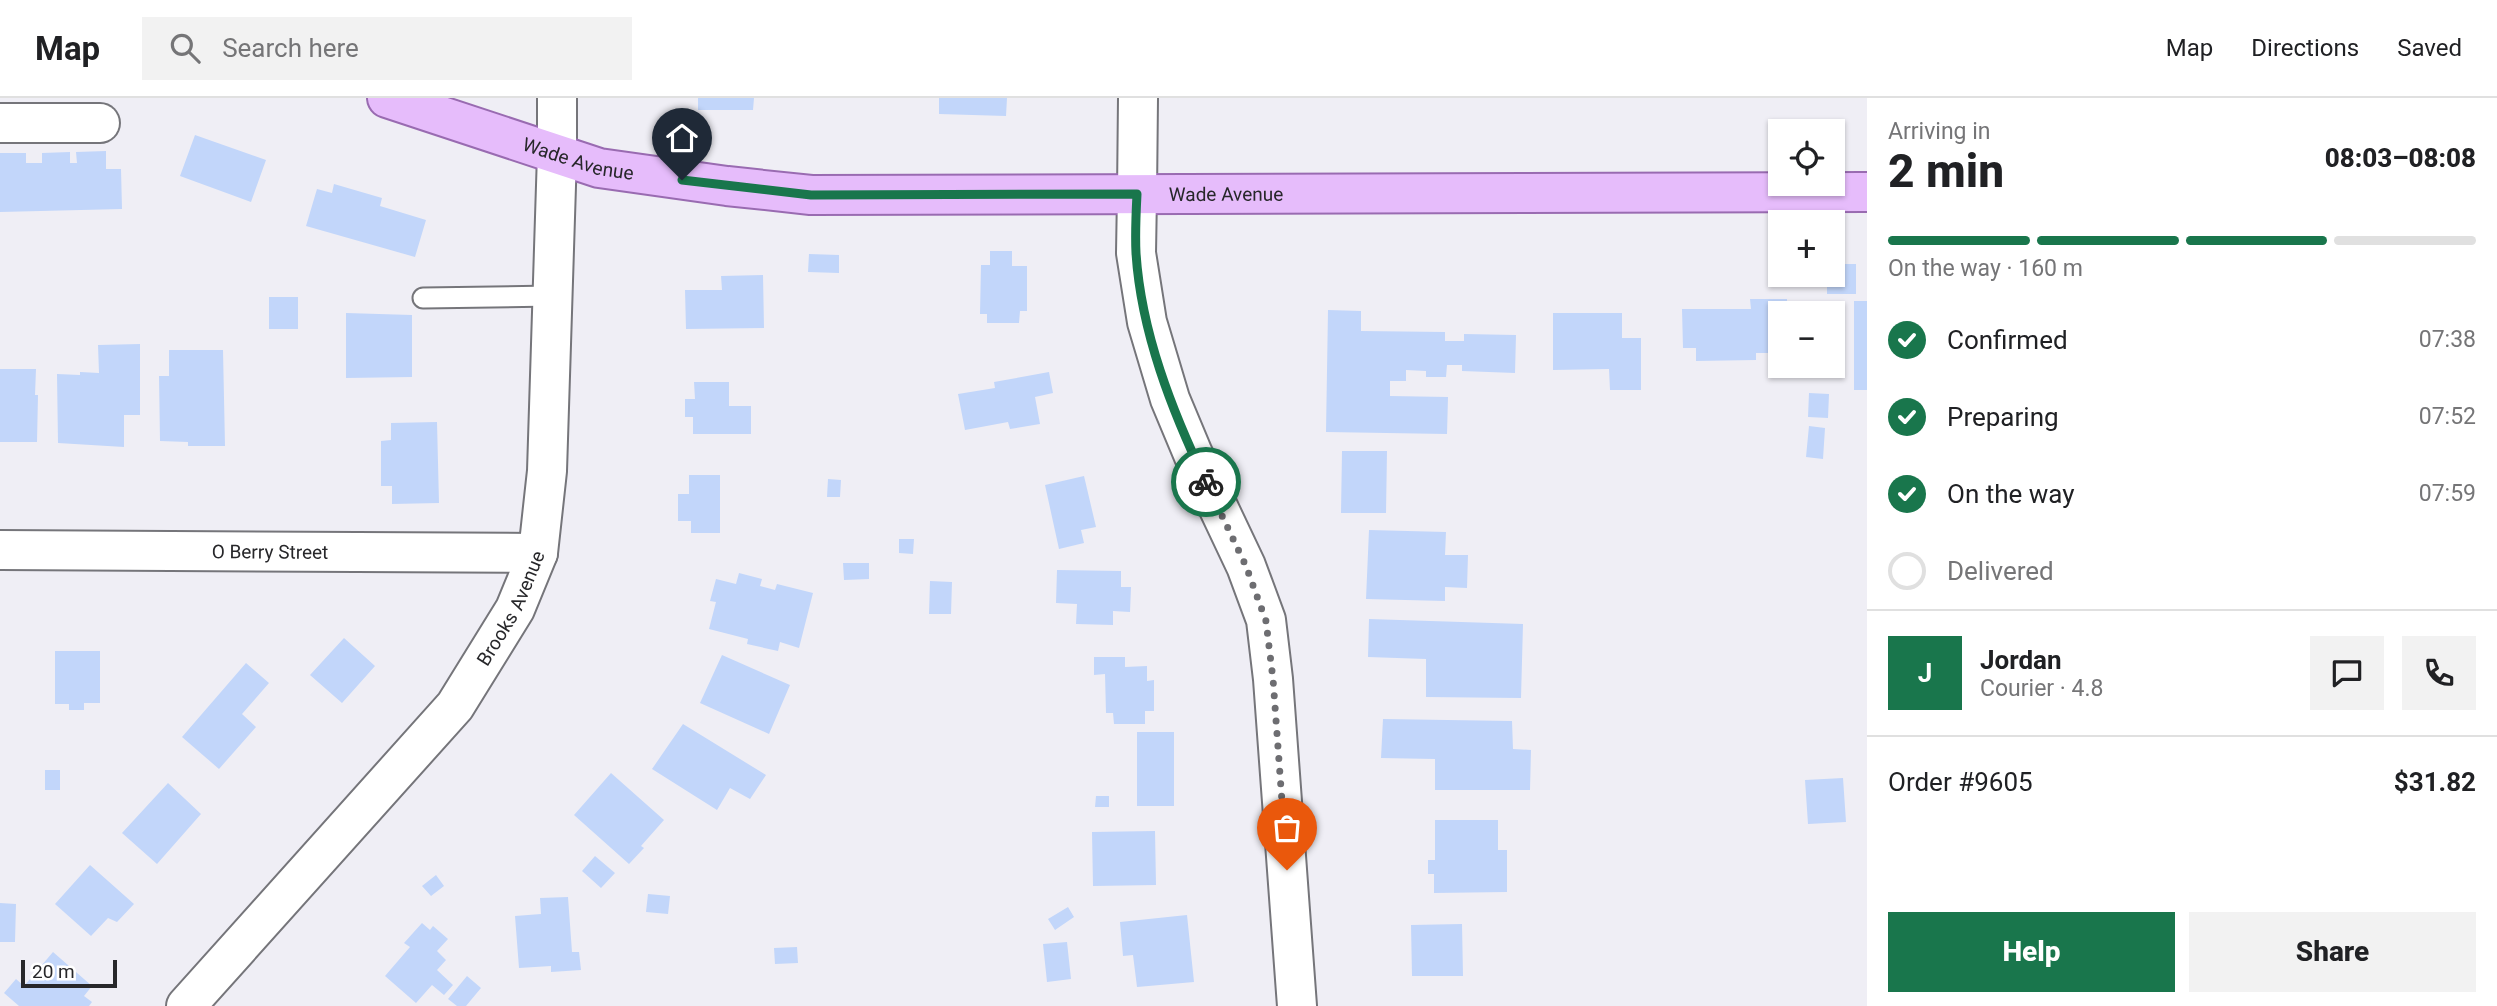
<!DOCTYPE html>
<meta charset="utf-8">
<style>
body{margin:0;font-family:Roboto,sans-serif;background:#f2f2f2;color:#202124;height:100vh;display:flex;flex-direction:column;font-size:26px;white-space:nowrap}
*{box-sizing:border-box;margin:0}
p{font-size:23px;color:#757577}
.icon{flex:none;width:38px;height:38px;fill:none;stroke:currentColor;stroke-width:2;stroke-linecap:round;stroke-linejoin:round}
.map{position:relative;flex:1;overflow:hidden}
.side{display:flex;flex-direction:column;background:#fff;width:630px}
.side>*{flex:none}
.fabs{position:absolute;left:1768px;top:21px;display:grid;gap:14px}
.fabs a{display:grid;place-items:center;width:77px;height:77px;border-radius:0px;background:#fff;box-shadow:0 2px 5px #0004;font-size:35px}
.scale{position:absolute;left:21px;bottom:18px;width:96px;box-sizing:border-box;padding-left:7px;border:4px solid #27272a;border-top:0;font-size:19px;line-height:24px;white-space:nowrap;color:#27272a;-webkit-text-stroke:5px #fff;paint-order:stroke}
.pin{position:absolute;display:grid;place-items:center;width:60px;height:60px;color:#fff;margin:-72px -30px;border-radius:50% 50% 50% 0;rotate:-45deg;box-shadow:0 0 7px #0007}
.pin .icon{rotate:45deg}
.courier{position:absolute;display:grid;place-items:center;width:70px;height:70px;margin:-35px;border:5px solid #19764c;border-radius:50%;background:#fff;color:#222;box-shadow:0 2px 9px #0007}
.headline em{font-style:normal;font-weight:800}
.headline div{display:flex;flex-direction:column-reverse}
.headline{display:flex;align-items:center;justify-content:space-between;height:119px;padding:0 21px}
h1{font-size:46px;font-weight:800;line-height:52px}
.bar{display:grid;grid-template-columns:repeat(4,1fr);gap:10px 7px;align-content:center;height:84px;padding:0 21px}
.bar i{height:9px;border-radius:5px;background:#e0e0e0}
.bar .on{background:#19764c}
.bar p{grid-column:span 4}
.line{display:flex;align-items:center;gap:18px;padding:0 21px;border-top:2px solid #e0e0e0}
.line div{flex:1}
.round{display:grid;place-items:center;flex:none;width:74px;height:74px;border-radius:0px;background:#f2f2f2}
ol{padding:0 21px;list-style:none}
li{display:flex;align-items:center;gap:21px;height:77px}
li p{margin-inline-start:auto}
li .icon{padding:7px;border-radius:50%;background:#19764c;color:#fff;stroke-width:4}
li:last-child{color:#757577}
li i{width:38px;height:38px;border:4px solid #e0e0e0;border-radius:50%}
.cta{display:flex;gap:14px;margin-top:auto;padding:14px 21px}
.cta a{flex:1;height:80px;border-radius:0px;background:#19764c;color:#fff;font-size:28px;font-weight:800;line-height:80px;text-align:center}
.cta a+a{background:#f2f2f2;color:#202124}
header{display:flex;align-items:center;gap:42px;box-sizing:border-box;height:98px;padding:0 35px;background:#fff;border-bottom:2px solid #e0e0e0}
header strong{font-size:33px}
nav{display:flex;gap:38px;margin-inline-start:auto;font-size:24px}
.search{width:490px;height:63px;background:#f2f2f2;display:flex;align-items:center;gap:18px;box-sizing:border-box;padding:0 24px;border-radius:0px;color:#757577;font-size:26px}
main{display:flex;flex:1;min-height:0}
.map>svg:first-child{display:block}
.building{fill:#c2d6fa}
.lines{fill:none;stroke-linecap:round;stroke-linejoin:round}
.service-casing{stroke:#75757a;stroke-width:23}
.minor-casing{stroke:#75757a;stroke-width:42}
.tertiary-casing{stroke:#75757a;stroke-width:42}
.secondary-casing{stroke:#75757a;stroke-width:42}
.primary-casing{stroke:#996bb1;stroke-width:42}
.service{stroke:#fff;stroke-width:19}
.minor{stroke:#fff;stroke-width:38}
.tertiary{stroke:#fff;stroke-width:38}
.secondary{stroke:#fff;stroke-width:38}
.primary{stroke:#e6bcfb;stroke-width:38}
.done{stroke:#6d6d71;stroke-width:7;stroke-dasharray:0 12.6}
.route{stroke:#19764c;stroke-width:9}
.labels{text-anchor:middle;stroke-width:6;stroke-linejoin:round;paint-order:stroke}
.street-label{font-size:19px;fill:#27272a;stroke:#fff}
</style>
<header>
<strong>Map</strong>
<div class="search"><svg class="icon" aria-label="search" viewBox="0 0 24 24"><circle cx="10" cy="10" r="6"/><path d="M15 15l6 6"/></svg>Search here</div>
<nav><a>Map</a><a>Directions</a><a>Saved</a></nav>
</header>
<main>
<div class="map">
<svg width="1867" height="908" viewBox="0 0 1867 908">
<rect width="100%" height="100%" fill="#efeef5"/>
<!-- building -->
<path class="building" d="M698 0H754L753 12H698Z
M939 0H1007L1006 18 939 16Z
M195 37 266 62 251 104 180 78Z
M106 53V71H121L122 111 0 114V55H26V65H42V55L70 54V65H77L76 54Z
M334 86 382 100 380 108 426 122 415 159 306 128 317 91 332 95Z
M990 153H1012V168H1027V213H1020L1019 225H987V216H980L981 167H990Z
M809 156 839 157V175L808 174Z
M1832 166H1856V196H1827V177H1832Z
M763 177 764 230 686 231 685 192H722L721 178Z
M269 199H298V231H269Z
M1750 201H1787V215H1780V227H1777V255H1756V262L1696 263V250H1683L1682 211H1751Z
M1854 203H1867V292H1854Z
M1328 212 1361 213V233L1445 234V243H1464V236L1516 237 1515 275 1462 273V267H1447L1446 279H1426V273L1406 272V283H1390V298L1448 299 1447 336 1326 334Z
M346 215 412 217V279L346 280Z
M1553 215H1622V240H1641V292H1610L1609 271 1553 272Z
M140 246V317H124V349L58 345 57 276 80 277V274L99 275 98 247Z
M169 252H223L225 348H188V344L160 343 159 278H169Z
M0 271H36L35 297H38L37 344H0Z
M1049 274 1053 295 1035 299 1040 326 1010 331 1008 324 965 332 958 296 995 290 994 284Z
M694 284H729V308H751V336H693V319H685V301H695Z
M1809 295 1829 296 1828 320 1808 319Z
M437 324 439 405 392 406V388H381V343L391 342V325Z
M1809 328 1825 330 1823 361 1806 359Z
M1342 353H1387L1386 415H1341Z
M689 377H720V435H691V423H678V396H689Z
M1084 378 1096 429 1081 432 1084 445 1059 451 1045 387Z
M828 381 841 382 840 399H827Z
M1369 432 1446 434 1445 457H1468L1467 490 1445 489V503L1366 501Z
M899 441H914L913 456 899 455Z
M843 465H869V481L844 482Z
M1057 472 1121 473V489H1131L1130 514 1113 513V527L1076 526 1077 506 1056 505Z
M739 475 762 481 760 488 775 492 777 486 813 495 799 550 780 544 778 553 747 546 748 541 709 531 716 504 710 503 716 481 736 486Z
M930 483 952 484 951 516H929Z
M1369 521 1523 526 1521 600 1426 599V561L1368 559Z
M344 540 375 568 342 605 310 577Z
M55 553H100V605H84V612H69V606H55Z
M722 557 790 587 769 636 700 605Z
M1094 559H1125V569L1147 568V583L1154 582V613H1145V626H1114L1113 615H1106L1105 576 1094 577Z
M246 565 269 585 242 616 256 629 219 671 182 639Z
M1383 621 1512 623 1513 651 1531 652 1530 692H1435V661L1381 660Z
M683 626 766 677 750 701 730 690 717 712 652 671Z
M1137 634H1174V708H1137Z
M45 672H60V692H45Z
M611 675 664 722 641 748 644 750 629 766 574 717Z
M1843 680 1846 724 1808 726 1805 682Z
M168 685 201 716 157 766 122 735Z
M1096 698H1109V709H1095Z
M1435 722H1498V752H1507V794L1434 795V776H1428V762H1435Z
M1155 733 1156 787 1093 788 1092 734Z
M595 758 615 775 601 790 582 773Z
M90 767 134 806 117 824 108 820 91 838 55 806Z
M436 777 444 788 431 798 422 788Z
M648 796 670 798 668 816 646 814Z
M568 799 572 854H579L581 872 551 874V868L519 870 515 818 541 816 540 800Z
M0 805 16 806 15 844H0Z
M1068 809 1074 819 1055 832 1048 821Z
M1187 817 1194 884 1137 889 1133 857 1123 858 1120 824Z
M422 825 430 832 433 828 448 841 437 853 446 862 437 872 453 887 444 897 432 887 416 905 385 878 410 849 404 845Z
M1462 826 1463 878H1412L1411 827Z
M1067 844 1071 881 1047 884 1043 846Z
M797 849 798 865 775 866 774 850Z
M53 854 92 888 84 898 92 904 89 908H19L4 895 16 881 24 888Z
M467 878 481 890 466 908H457L448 901Z"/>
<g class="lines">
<defs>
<path id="service" d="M423 200 552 198"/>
<g id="minor">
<path d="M0 25H100"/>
<path d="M1137 96 1136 155 1147 224 1170 301 1193 356 1246 468 1266 522 1273 581 1297 908"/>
<path id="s1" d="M0 452 538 455"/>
</g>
<path id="tertiary" d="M557 0V56
M1137 96 1138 0"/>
<g id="secondary">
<path id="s2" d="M186 908 455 608 515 511 538 455 547 373 557 56"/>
</g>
<g id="primary">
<path id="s3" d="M387 0 599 70 727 88 811 97 1867 94"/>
</g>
</defs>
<!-- service casing -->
<use href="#service" class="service-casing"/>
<!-- minor casing -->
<use href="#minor" class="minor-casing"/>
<!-- tertiary casing -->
<use href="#tertiary" class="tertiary-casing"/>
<!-- secondary casing -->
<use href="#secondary" class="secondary-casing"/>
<!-- primary casing -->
<use href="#primary" class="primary-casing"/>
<!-- service -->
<use href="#service" class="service"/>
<!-- minor -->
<use href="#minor" class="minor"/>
<!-- tertiary -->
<use href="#tertiary" class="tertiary"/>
<!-- secondary -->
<use href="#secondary" class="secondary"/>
<!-- primary -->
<use href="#primary" class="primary"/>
</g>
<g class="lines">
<!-- done -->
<path class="done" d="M1206 384 1246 468 1266 523 1273 581 1287 772"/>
<!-- route -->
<path class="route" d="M682 82 811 97 1137 96C1136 115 1135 135 1136 155 1141 234 1172 313 1206 384"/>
</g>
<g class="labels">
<!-- street labels -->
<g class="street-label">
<text dy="7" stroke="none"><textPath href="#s3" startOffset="201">Wade Avenue</textPath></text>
<text dy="7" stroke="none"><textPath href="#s3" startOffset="852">Wade Avenue</textPath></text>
<text dy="7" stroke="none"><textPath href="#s1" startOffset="270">O Berry Street</textPath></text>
<text dy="7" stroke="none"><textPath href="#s2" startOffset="516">Brooks Avenue</textPath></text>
</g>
</g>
</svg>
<div class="fabs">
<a><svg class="icon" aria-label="locate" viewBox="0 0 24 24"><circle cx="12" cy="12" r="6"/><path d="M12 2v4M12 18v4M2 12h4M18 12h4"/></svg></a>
<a>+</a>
<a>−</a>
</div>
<div class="scale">20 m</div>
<div class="pin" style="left:1287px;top:772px;background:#ea580c"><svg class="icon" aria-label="bag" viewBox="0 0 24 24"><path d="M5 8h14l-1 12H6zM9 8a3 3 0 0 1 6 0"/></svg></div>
<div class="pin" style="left:682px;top:82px;background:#1f2937"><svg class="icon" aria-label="home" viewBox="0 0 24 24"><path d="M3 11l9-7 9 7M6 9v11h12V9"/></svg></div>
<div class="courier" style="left:1206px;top:384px"><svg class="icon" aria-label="bike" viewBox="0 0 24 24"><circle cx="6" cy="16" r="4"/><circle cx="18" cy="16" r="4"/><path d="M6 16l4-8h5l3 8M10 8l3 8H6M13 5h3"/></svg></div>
</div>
<section class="side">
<div class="headline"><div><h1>2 min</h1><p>Arriving in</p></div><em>08:03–08:08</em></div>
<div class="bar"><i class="on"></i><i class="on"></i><i class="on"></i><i></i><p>On the way · 160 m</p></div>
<ol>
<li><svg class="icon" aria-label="check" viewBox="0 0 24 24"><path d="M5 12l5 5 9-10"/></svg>Confirmed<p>07:38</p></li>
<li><svg class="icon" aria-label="check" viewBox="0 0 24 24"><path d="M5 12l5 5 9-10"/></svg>Preparing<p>07:52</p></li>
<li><svg class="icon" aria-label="check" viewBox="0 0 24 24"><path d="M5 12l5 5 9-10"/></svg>On the way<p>07:59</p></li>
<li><i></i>Delivered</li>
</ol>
<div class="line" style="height:126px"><b class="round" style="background:#19764c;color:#fff">J</b><div><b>Jordan</b><p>Courier · 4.8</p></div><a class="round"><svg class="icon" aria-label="chat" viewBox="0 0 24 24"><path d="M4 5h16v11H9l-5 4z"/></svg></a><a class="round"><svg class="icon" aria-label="phone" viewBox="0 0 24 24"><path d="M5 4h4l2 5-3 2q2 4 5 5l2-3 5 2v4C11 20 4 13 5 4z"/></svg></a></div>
<div class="line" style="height:91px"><div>Order #9605</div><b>$31.82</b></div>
<div class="cta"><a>Help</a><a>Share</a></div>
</section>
</main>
